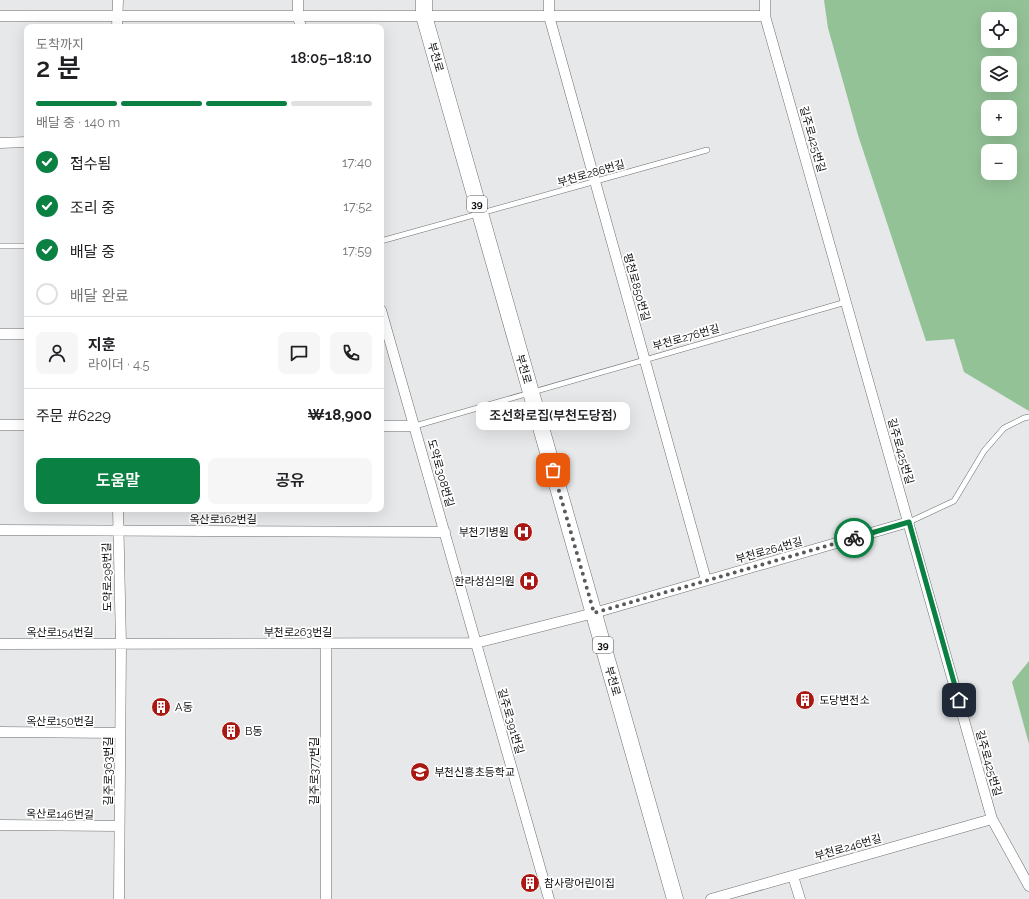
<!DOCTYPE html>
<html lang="ko">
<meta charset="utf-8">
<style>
body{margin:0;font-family:Raleway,"Noto Sans KR",sans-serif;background:#f6f6f6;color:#202124;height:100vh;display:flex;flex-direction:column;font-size:15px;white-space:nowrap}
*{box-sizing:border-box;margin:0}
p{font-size:13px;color:#757577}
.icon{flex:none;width:22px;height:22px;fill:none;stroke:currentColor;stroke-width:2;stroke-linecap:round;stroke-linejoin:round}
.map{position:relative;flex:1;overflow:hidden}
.details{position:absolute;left:24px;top:24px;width:360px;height:488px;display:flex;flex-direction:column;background:#fff;border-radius:8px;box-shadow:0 4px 16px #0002}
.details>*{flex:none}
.buttons{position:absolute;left:981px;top:12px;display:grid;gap:8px}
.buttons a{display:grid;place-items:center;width:36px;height:36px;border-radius:8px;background:#fff;box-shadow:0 4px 16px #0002;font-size:20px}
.pin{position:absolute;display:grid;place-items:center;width:34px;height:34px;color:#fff;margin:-17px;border-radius:8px;box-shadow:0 2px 6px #0006}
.courier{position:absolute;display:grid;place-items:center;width:40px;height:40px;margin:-20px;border:3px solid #0b8043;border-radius:50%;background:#fff;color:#222;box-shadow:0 1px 5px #0007}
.bubble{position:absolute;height:28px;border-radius:8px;background:#fff;box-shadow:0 4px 16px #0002;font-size:13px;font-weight:600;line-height:28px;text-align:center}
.overview em{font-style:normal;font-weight:600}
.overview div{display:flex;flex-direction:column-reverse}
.overview{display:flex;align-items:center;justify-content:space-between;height:68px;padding:0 12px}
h1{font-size:26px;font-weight:600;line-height:30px}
.bar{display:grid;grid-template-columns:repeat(4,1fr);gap:6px 4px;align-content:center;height:48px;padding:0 12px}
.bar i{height:5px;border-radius:3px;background:#e0e0e0}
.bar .on{background:#0b8043}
.bar p{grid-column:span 4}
.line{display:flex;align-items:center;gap:10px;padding:0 12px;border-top:1px solid #e0e0e0}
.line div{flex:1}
.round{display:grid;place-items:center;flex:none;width:42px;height:42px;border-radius:8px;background:#f6f6f6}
ol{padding:0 12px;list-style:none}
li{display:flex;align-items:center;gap:12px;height:44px}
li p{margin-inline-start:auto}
li .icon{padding:4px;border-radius:50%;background:#0b8043;color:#fff;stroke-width:4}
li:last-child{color:#757577}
li i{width:22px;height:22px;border:2px solid #e0e0e0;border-radius:50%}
.button{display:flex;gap:8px;margin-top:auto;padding:8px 12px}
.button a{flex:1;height:46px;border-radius:8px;background:#0b8043;color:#fff;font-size:16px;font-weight:600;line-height:46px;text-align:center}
.button a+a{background:#f6f6f6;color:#202124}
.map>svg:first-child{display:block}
.forest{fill:#94c297;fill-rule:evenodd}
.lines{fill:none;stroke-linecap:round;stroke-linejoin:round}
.service-casing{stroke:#6d6f70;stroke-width:6}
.minor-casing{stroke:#6d6f70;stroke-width:11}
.primary-casing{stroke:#6d6f70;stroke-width:17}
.service{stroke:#fff;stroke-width:5}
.minor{stroke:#fff;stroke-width:10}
.primary{stroke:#fff;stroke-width:16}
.done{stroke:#5a5a5c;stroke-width:4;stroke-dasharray:0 7.2}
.route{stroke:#0b8043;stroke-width:5}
.labels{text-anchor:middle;stroke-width:3.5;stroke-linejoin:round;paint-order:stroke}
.shield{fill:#fff;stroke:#565657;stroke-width:1}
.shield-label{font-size:10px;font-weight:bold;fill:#0e0e0f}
.street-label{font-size:11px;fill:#0e0e0f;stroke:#fff}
.poi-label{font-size:11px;fill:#0e0e0f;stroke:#fff;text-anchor:start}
</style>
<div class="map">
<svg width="1029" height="899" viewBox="0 0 1029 899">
<rect width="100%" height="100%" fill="#e6e8ea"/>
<!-- forest -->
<path class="forest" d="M824 0H1029V411L964 372 954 339 926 341 858 135 828 28ZM988 19H1010V41H988ZM988 63H1010V85H988ZM988 107H1010V129H988ZM988 151H1010V173H988Z
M1029 661V744L1012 682Z"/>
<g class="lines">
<defs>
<path id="service" d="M381 241 707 150
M0 246H27
M415 426 846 302
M909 522 954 501 984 451 1004 428 1024 418 1029 417"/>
<path id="minor" d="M298 0V17L301 27
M549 0V16L706 580
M765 0V16L992 819 1029 886
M0 16H765
M117 27 118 0
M0 143 27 142
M381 310 549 899
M0 334H27
M0 425H27
M381 426H415
M118 509 121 644 119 899
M0 530 445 532
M0 644 476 643 594 613 909 522
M326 644V899
M0 732 120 733
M0 825 119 826
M793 876 800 899
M711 899 992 819"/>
<path id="primary" d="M424 0V16L675 899"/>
</defs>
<!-- service casing -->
<use href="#service" class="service-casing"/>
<!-- minor casing -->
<use href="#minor" class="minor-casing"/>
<!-- primary casing -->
<use href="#primary" class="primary-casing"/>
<!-- service -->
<use href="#service" class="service"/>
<!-- minor -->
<use href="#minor" class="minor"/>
<!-- primary -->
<use href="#primary" class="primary"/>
</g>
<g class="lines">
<!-- done -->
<path class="done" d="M553 470 594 613 854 538"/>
<!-- route -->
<path class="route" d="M854 538 909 522 959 700"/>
</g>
<!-- icons -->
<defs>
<symbol id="hospital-disc" viewBox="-11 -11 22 22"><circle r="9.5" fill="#aa1813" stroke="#fff"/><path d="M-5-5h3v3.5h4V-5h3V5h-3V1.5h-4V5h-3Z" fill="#fff"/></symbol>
<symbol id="building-disc" viewBox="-11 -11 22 22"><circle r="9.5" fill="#aa1813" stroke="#fff"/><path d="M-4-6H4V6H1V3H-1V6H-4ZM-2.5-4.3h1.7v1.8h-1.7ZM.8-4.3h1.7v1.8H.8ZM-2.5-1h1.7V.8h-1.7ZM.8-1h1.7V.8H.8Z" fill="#fff"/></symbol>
<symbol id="school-disc" viewBox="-11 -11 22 22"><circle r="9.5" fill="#aa1813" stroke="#fff"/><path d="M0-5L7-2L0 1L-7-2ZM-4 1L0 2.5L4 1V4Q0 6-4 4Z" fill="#fff"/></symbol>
</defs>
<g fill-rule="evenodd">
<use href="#hospital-disc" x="512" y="521" width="22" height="22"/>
<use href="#hospital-disc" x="518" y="570" width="22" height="22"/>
<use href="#building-disc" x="794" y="689" width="22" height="22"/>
<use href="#building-disc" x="150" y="696" width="22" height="22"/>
<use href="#building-disc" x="220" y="720" width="22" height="22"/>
<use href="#school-disc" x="409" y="761" width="22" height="22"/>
<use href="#building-disc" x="519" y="872" width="22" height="22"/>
</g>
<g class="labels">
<!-- shield labels -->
<g class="shield">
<rect x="467" y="196" width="20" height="16" rx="3"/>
<rect x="593" y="637" width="20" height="16" rx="3"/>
</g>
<g class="shield-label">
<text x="477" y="208">39</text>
<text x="603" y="649">39</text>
</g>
<!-- street labels -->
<g class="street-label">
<text transform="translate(436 57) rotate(74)" y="4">부천로</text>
<text transform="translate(813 139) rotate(74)" y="4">길주로425번길</text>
<text transform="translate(591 173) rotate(-16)" y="4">부천로286번길</text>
<text transform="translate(637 287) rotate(74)" y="4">평천로850번길</text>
<text transform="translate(686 337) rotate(-16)" y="4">부천로276번길</text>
<text transform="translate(524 369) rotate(74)" y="4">부천로</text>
<text transform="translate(901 451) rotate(74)" y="4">길주로425번길</text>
<text transform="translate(441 473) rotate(74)" y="4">도약로308번길</text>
<text x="223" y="523">옥산로162번길</text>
<text transform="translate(769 550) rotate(-16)" y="4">부천로264번길</text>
<text transform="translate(107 577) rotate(-91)" y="4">도약로298번길</text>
<text x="60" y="636">옥산로154번길</text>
<text x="298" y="636">부천로263번길</text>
<text transform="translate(613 681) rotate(74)" y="4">부천로</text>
<text x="60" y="725">옥산로150번길</text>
<text transform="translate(511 721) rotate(74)" y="4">길주로391번길</text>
<text transform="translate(989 763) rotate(74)" y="4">길주로425번길</text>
<text transform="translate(108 771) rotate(-90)" y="4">길주로363번길</text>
<text transform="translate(314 771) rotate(-90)" y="4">길주로377번길</text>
<text transform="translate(60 814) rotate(1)" y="4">옥산로146번길</text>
<text transform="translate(848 847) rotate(-16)" y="4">부천로246번길</text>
</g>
<!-- poi labels -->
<g class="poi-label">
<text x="509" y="536" text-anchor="end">부천기병원</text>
<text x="515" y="585" text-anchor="end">한라성심의원</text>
<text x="819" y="704">도당변전소</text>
<text x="175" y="711">A동</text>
<text x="245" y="735">B동</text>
<text x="434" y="776">부천신흥초등학교</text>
<text x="544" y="887">참사랑어린이집</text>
</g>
</g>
</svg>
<div class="buttons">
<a><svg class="icon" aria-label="locate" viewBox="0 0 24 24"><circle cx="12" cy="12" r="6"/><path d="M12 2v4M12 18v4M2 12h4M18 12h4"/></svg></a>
<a><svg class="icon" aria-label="layers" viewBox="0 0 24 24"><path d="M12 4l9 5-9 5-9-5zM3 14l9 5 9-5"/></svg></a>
<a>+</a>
<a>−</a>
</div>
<div class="pin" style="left:553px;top:470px;background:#ea580c"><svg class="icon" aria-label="bag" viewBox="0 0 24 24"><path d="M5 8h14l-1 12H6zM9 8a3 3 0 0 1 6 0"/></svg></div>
<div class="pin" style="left:959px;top:700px;background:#1f2937"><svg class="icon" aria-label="home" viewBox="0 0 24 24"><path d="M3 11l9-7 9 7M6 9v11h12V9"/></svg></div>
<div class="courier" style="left:854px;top:538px"><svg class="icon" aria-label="bike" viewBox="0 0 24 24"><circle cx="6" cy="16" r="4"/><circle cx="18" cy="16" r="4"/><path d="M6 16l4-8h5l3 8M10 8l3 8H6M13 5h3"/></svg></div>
<div class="bubble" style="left:476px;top:402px;width:154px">조선화로집(부천도당점)</div>
<section class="details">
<div class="overview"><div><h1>2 분</h1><p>도착까지</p></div><em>18:05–18:10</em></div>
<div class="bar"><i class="on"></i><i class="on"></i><i class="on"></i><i></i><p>배달 중 · 140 m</p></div>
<ol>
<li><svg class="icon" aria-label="check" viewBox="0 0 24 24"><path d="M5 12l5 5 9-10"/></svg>접수됨<p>17:40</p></li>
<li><svg class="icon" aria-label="check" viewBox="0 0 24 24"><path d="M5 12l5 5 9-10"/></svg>조리 중<p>17:52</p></li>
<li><svg class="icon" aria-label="check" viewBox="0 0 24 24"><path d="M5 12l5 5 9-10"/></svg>배달 중<p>17:59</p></li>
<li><i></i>배달 완료</li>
</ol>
<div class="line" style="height:72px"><a class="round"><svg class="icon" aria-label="person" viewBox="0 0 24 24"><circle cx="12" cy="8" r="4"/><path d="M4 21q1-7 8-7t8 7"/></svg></a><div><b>지훈</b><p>라이더 · 4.5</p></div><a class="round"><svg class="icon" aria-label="chat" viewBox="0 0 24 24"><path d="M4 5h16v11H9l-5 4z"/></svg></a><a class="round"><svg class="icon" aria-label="phone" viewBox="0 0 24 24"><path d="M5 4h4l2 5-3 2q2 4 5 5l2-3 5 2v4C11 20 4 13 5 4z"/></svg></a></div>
<div class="line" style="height:52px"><div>주문 #6229</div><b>₩18,900</b></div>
<div class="button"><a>도움말</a><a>공유</a></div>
</section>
</div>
